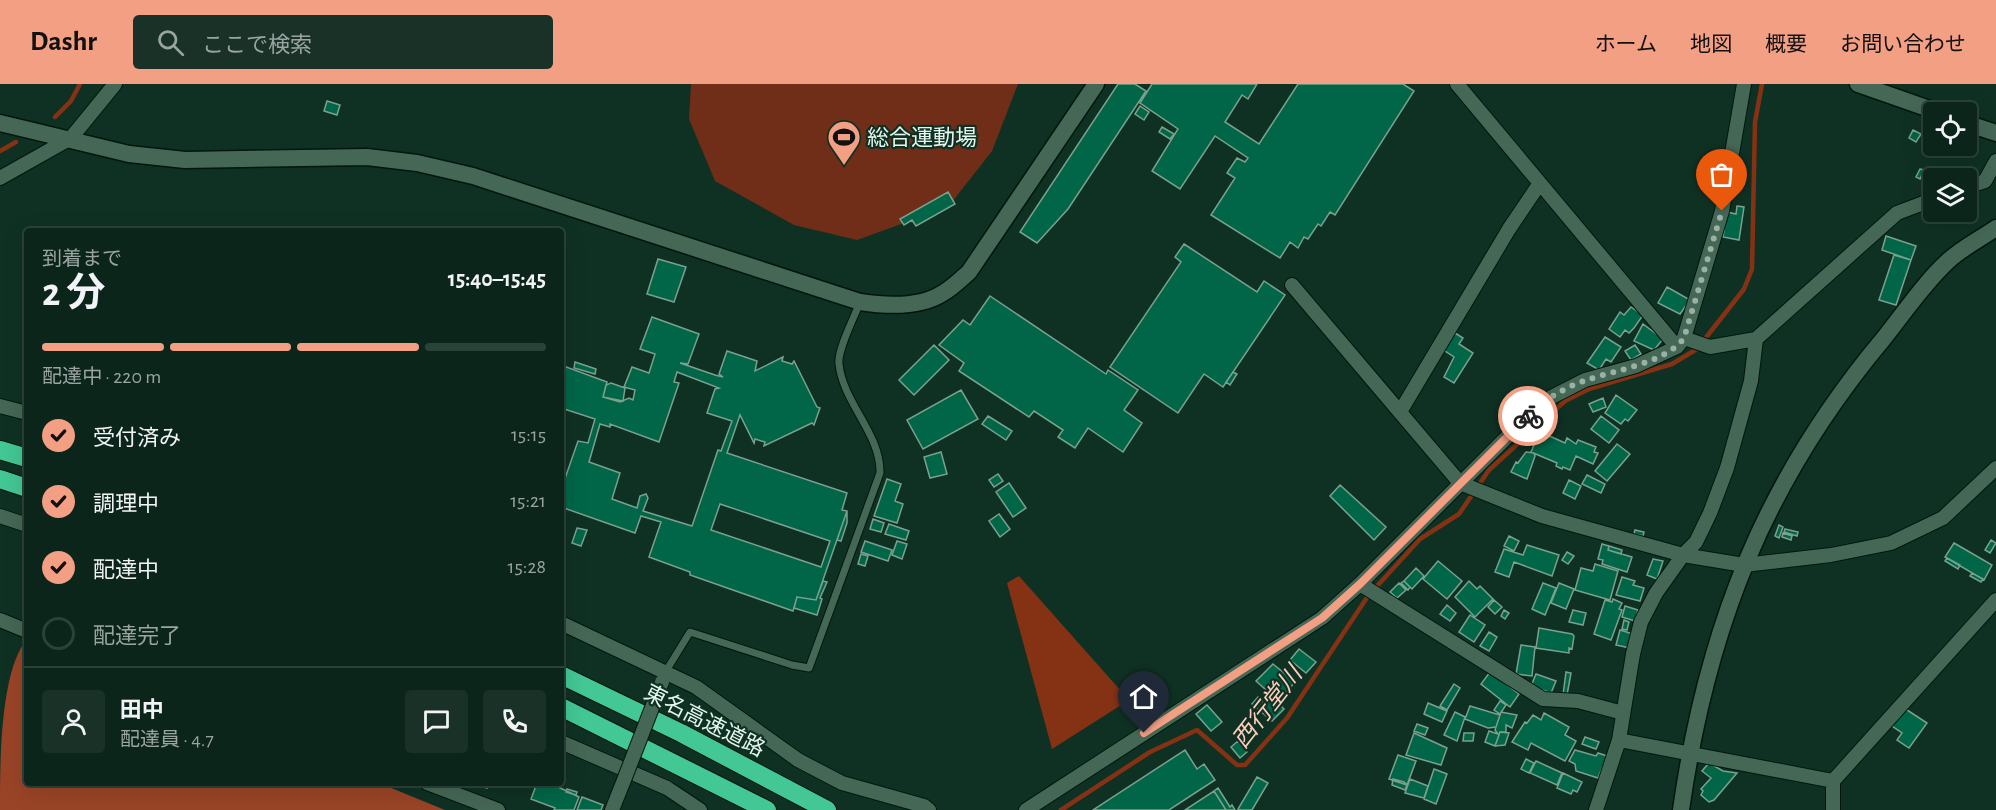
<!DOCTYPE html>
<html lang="ja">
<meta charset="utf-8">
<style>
body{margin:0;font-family:"Alegreya Sans","Noto Sans JP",sans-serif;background:#193127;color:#f1f3f6;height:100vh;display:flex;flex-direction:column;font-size:22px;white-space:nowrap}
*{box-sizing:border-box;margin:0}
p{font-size:20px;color:#9aa5a2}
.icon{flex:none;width:33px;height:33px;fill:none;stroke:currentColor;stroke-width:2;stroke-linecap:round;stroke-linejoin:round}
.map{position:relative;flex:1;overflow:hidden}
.side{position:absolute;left:24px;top:144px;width:540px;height:558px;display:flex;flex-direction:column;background:#0b251a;border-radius:6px;box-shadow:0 6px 24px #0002,0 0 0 2px #2b4239}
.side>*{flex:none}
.fabs{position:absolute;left:1923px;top:18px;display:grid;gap:12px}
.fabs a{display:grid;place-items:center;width:54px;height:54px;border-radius:6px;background:#0b251a;box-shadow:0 6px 24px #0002,0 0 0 2px #2b4239;font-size:30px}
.pin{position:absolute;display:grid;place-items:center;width:51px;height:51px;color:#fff;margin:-62px -26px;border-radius:50% 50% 50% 0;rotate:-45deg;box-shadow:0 0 6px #0007}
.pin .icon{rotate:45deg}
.courier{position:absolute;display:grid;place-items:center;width:60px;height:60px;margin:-30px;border:4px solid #f39f84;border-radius:50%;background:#fff;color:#222;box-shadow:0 2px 8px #0007}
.summary em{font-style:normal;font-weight:700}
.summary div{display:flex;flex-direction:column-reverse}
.summary{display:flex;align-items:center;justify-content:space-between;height:102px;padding:0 18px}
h1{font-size:39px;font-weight:700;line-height:45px}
.bar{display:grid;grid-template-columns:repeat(4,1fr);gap:9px 6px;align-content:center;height:72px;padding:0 18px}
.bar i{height:8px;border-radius:4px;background:#2b4239}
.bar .selected{background:#f39f84}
.bar p{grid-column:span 4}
.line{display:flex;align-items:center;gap:15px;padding:0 18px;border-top:2px solid #2b4239}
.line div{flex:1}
.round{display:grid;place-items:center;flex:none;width:63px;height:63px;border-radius:6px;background:#193127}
ol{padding:0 18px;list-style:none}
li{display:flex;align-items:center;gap:18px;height:66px}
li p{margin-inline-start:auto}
li .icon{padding:6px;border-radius:50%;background:#f39f84;color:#111;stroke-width:4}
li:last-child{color:#9aa5a2}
li i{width:33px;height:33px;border:3px solid #2b4239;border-radius:50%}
header{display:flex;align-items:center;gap:36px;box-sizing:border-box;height:84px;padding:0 30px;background:#f39f84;color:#111}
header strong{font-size:28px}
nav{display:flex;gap:33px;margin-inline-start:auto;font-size:21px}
.search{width:420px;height:54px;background:#193127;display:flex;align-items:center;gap:15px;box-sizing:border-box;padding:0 21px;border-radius:6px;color:#9aa5a2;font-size:22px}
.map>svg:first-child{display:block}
.green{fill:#702e18}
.forest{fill:#994427}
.water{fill:#853214}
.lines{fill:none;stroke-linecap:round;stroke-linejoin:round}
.stream{stroke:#853214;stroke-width:4.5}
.building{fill:#006647;stroke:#7ca08e;stroke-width:1.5;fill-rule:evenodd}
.service-casing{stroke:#01170d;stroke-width:9}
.minor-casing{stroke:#01170d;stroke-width:16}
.tertiary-casing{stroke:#01170d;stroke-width:19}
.motorway-casing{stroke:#01170d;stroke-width:20}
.service{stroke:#456756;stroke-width:7}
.minor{stroke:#456756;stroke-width:14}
.tertiary{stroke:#456756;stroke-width:16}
.motorway{stroke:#43c794;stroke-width:18}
.minor-bridge-casing{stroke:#01170d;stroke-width:16;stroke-linecap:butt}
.minor-bridge{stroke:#456756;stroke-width:14}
.done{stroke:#99b1a6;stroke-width:6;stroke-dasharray:0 10.8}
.route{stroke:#f39f84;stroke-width:8}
.labels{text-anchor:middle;stroke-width:4.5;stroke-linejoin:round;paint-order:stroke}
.poi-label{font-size:22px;fill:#e4f6ed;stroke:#0f3123;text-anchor:start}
.street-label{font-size:22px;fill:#e4f6ed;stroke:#0f3123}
.water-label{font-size:24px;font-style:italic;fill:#fdccbc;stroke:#0f3123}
</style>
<header>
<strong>Dashr</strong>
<div class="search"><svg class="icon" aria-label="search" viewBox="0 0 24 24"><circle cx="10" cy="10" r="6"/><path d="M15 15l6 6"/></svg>ここで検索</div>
<nav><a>ホーム</a><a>地図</a><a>概要</a><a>お問い合わせ</a></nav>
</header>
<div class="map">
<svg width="1996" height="726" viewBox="0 0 1996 726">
<rect width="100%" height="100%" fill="#0f3123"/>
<!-- green -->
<path class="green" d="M691 0H1018L992 67 948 123 857 156 794 141 715 97 689 35Z"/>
<!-- forest -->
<path class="forest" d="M24 559H27V699H379L445 726H0C0 680 0 594 24 559Z"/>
<!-- water -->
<path class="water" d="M1019 492 1129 616 1052 665 1007 499Z"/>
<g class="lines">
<!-- stream -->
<path class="stream" d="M55 33 71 17 80 0
M0 67 16 58
M1061 726 1150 668 1197 646 1237 681H1245L1287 634 1368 512 1420 455 1459 430 1489 386 1565 317 1589 305 1672 280 1697 265 1744 205 1752 185 1755 38 1762 0"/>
</g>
<!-- building -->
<path class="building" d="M1118 0H1135L1146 7 1068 125 1037 159 1020 148Z
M1152 0H1257L1248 15 1242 11 1225 38 1259 60 1298 0H1403L1414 7 1335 131 1330 128 1321 142 1318 140 1308 155 1304 153 1298 164 1290 158 1280 174 1211 131 1235 94 1227 89 1237 74 1245 78 1248 74 1215 52 1180 105 1152 87 1178 45 1140 19Z
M327 17 340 21 337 31 324 27Z
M1140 22 1149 28 1144 36 1135 30Z
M1162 43 1174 50 1170 55 1159 48Z
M1913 46 1921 50 1916 58 1909 54Z
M1920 85 1924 86 1920 95 1916 93Z
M948 108 955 120 916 142 912 136 904 141 900 135Z
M1737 122 1744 123 1739 156 1723 153 1727 128 1736 130Z
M1886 152 1916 162 1911 176 1882 166Z
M1184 160 1257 208 1264 197 1285 211 1223 303 1204 290 1178 329 1110 283 1181 178 1175 173Z
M1894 171 1911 176 1896 221 1879 216Z
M658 175 686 183 674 218 647 210Z
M1667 203 1690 216 1680 230 1658 219Z
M990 212 1106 290 1108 286 1138 306 1124 326 1142 339 1123 368 1088 344 1075 364 1058 353 1063 346 1034 327 1029 333 959 287 964 279 939 261 963 236 970 241Z
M1631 223 1643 231 1634 244 1629 249 1625 246 1620 253 1609 245 1620 228 1624 231Z
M652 233 699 250 688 280 680 279 715 291 723 293 719 290 727 267 757 277 755 287 783 273 782 277 792 280 794 277 817 323 820 324 814 341 812 339 764 362 765 358 755 355 754 359 740 331 727 369 847 409 842 426 847 427 816 516 797 513 793 527 690 491V488L649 473 661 438 641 432 635 449 561 423V406L578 357 588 359 595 335 561 324V281L607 298 603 313 620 318 629 314 633 316 635 306 624 303 632 283 649 289 655 270 640 265ZM677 288 719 304 715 305 707 329 732 337 721 367 718 366 692 442 643 427 648 414 646 410 640 412 637 424 612 415 620 389 589 378 600 340 610 343V340L659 358 679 299 674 298ZM720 420 830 457 821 483 711 446Z
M1643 240 1663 255 1654 266 1634 257Z
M1455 249 1463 254 1459 260 1473 269 1454 299 1444 293 1454 273 1442 265Z
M1605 253 1621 263 1611 278 1606 275 1599 286 1587 279Z
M934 261 949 276 914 311 899 296Z
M1635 261 1641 270 1631 276 1625 267Z
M575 278 596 285 595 290 574 284Z
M1233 288 1237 290 1230 301 1226 298Z
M611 299 625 304 623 317 603 313 606 301Z
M961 306 978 335 923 365 907 336Z
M1616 311 1637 326 1628 337 1625 335 1621 340 1605 329Z
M1603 314 1606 323 1593 328 1589 320Z
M988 332 1012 347 1006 356 982 340Z
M1601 332 1619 346 1609 359 1591 345Z
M1545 350 1565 359 1567 354 1576 360 1578 356 1596 363 1594 368 1598 369 1593 380 1576 372 1570 386 1563 383 1562 385 1556 382 1557 379 1531 368 1536 356 1541 358Z
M1617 360 1630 370 1607 397 1595 387Z
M941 368 947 390 930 394 924 373Z
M1526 368 1534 369 1535 372 1527 395 1511 388 1516 378 1518 379Z
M998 390 1003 397 994 403 989 396Z
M1587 391 1605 400 1601 409 1582 400Z
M887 395 901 400 895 417 903 420 897 439 874 432Z
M1569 396 1581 402 1575 415 1563 409Z
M1009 399 1026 424 1013 433 996 408Z
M1340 401 1386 443 1374 456 1330 412Z
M847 427V439L841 457 837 456Z
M999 430 1010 445 1000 453 989 437Z
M873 435 884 439 881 448 870 445Z
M889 440 909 447 906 456 885 450Z
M1779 441 1783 443 1779 454 1775 452Z
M577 444 587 446 581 462 572 459Z
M1785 445 1798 448 1797 452 1784 448Z
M1635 446 1644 448 1643 452 1634 450Z
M1783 449 1792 452 1791 456 1782 453Z
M1509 452 1519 457 1514 467 1504 462Z
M1991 456 1996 459 1990 469 1985 466Z
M865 457 892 466 888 477 861 468Z
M897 457 907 460 902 475 892 471Z
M1954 459 1992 481 1984 496 1945 473Z
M1602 460 1609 462 1608 466 1632 473 1627 488 1602 480 1603 476 1598 475Z
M1527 461 1559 471 1552 492 1514 478 1509 493 1495 488 1504 465 1523 471Z
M1609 462 1622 466 1621 470 1608 466Z
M1567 468 1574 472 1568 480 1562 476Z
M861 470 868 472 865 482 858 480Z
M1947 474 1960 481 1958 485 1945 477Z
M1653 475 1663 477 1657 495 1647 491Z
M1438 477 1462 497 1447 515 1423 495Z
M1595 480 1618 487 1610 516 1575 506 1581 484 1593 487Z
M1416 484 1424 492 1412 505 1404 497Z
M1972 489 1983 495 1981 498 1970 492Z
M1622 493 1635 497 1633 501 1644 504 1640 517 1616 511Z
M823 497 827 498 820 514 822 515 817 531 794 524 797 513 816 516Z
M1404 497 1410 503 1408 506 1401 499Z
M1469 497 1477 505 1480 502 1493 515 1475 533 1455 513Z
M1399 499 1406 506 1397 514 1390 508Z
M1543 499 1556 504 1545 531 1532 525Z
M1559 499 1574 505 1566 525 1551 519Z
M1613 515 1622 519 1619 525 1622 526 1611 556 1594 550 1605 516 1612 518Z
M1494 516 1502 523 1495 530 1488 523Z
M1447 521 1456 529 1450 537 1440 530Z
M1625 522 1638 526 1635 537 1622 533Z
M1504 526 1509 529 1505 535 1501 532Z
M1573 526 1586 529 1583 541 1569 538Z
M1470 531 1485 541 1474 558 1459 548Z
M1624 536 1629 538 1627 546 1622 545Z
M1539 544 1572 550 1574 552 1572 565 1569 564V569L1536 564Z
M1620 546 1633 550 1630 564 1616 561Z
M1489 548 1497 553 1489 567 1480 562Z
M1521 561 1535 563 1532 592 1516 590Z
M1299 565 1316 578 1306 589 1290 576Z
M1273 580 1295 598 1282 613 1269 602 1266 606 1256 597Z
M1490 588 1519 610 1510 623 1481 600Z
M1566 588 1571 589 1567 611H1563Z
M1536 590 1556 597 1551 609 1531 602Z
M1454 600 1460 604 1447 626 1440 622Z
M1258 613 1265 620 1272 613 1284 625 1272 637 1252 620Z
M1500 617 1506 621 1500 630 1494 626Z
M1428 619 1447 627 1442 638 1424 630Z
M1207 621 1222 638 1211 647 1196 630Z
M1470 622 1500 631 1496 643 1488 644 1465 635Z
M1904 624 1927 639 1909 664 1897 656 1902 649 1892 642Z
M1455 628 1465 633 1457 657 1444 651Z
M1501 628 1517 631 1512 644 1506 641V648H1500L1495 662 1485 658 1489 647 1498 650 1495 646Z
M1544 629 1569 643 1565 651 1576 657 1565 677 1531 659 1528 666 1512 658 1525 638 1527 639 1533 631 1541 636Z
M1417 640 1428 644 1425 651 1414 647Z
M1500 648 1509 649 1505 661 1495 662Z
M1414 649 1447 664 1441 681 1406 671Z
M1464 649H1474L1473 657H1463Z
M1585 653 1599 658 1596 665 1582 660Z
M1238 657 1247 668 1240 674 1231 663Z
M1185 666 1197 685 1204 680 1215 696 1169 726H1093Z
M1575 666 1596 672 1598 669 1607 672 1598 694 1576 687 1575 680 1569 677Z
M1398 671 1416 677 1407 701 1389 695Z
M1526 675 1534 679 1529 689 1521 685Z
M1536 677 1562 689 1557 701 1530 689Z
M1709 679 1723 687 1737 689 1714 716 1709 718 1701 711 1703 707 1701 705 1711 694 1702 687Z
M1434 685 1447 690 1436 720 1424 715Z
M1563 689 1582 698 1577 708 1573 706 1571 710 1557 704Z
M1257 693 1268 699 1252 726H1241L1238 725Z
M1393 695 1404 698 1407 701 1405 706 1392 701Z
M1410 695 1428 702 1424 714 1405 709Z
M471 699H488L487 704Z
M537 699H550L579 713 574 726H554L555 724 531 715Z
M1218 704 1230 723 1232 721 1235 726H1226L1214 707Z
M567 705 577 708 576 711 566 708Z
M1214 707 1226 726H1185Z
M582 713 603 721 601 726H577Z"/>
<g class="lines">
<defs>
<path id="service" d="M666 587 690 548 792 581 809 584 880 389C881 350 843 319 839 280 837 266 855 232 860 218"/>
<path id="minor" d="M1457 0 1677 263
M0 94 71 54 115 0
M1966 103 1985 97 1996 77
M1292 201 1460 399 1542 432 1683 471 1744 481 1831 471 1891 459 1943 434 1996 384
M1684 254 1710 263 1756 255 1897 129 1934 115
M0 322 27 329
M1400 328 1509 145 1540 99
M0 432 27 441
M1360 500 1543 615 1578 617 1623 629
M0 536 27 547
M561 539 696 603 798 676 842 699 924 722 929 726
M1619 656 1833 697V726
M561 658 667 704 700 726
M1833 697 1996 516
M427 699 498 726
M612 726 624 696
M1026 726 1322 534 1360 500 1542 318 1585 296 1636 282 1677 263 1684 254 1722 127 1744 0
M1596 726 1619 656 1633 570 1641 538 1656 509 1683 471 1696 458 1710 429 1727 384 1751 297 1756 255"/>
<path id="tertiary" d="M1858 0 1938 28
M0 39 129 70 185 76 367 73 417 79 473 92 860 218C886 222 920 224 943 209 952 204 961 195 969 188L1096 0
M1966 39 1996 49
M1681 726C1707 543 1765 396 1884 254 1904 229 1924 199 1948 177 1962 164 1980 155 1996 144"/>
<path id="motorway" d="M0 366 27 374
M0 395 27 404
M561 591 681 649 827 726
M561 623 767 726"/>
</defs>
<!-- service casing -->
<use href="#service" class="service-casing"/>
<!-- minor casing -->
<use href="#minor" class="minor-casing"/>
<!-- tertiary casing -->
<use href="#tertiary" class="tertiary-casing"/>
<!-- motorway casing -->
<use href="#motorway" class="motorway-casing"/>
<!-- service -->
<use href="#service" class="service"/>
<!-- minor -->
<use href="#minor" class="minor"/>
<!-- tertiary -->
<use href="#tertiary" class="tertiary"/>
<!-- motorway -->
<use href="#motorway" class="motorway"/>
<defs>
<path id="minor-bridge" d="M624 696 662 598"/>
</defs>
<!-- minor-bridge casing -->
<use href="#minor-bridge" class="minor-bridge-casing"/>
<!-- minor-bridge -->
<use href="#minor-bridge" class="minor-bridge"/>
</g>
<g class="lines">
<!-- done -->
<path class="done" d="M1528 332C1544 316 1565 303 1587 296 1615 286 1666 279 1684 254L1722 127"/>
<!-- route -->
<path class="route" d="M1144 649 1322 534 1360 500 1528 332"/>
</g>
<!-- icons -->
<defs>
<symbol id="stadium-pin" viewBox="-11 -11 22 30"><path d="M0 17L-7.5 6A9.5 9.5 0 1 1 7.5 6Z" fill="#f39f84" stroke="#0f3123"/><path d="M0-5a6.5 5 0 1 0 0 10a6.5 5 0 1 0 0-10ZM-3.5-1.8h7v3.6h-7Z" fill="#111"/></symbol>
</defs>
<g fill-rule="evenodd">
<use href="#stadium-pin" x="825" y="34" width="38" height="52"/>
</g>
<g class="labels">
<!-- poi labels -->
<g class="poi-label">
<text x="867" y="61">総合運動場</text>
</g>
<!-- street labels -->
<g class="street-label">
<text transform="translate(705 636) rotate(27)" y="8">東名高速道路</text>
</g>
<!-- water labels -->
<g class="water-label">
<text transform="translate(1267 623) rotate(-52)" y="8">西行堂川</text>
</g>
</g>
</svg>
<div class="fabs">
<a><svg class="icon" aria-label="locate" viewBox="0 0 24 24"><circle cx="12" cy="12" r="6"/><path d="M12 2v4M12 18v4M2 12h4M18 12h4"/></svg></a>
<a><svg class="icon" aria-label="layers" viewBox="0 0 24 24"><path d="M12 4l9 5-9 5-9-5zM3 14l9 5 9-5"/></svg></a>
</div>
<div class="pin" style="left:1722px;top:127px;background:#ea580c"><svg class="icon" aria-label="bag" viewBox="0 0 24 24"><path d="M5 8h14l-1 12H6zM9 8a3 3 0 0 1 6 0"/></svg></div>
<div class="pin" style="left:1144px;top:649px;background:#1f2937"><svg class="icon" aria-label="home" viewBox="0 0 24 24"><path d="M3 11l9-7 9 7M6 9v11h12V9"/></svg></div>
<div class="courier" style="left:1528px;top:332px"><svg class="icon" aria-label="bike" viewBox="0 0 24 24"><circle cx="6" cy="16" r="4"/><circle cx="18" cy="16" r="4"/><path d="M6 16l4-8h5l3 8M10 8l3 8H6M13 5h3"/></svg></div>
<section class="side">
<div class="summary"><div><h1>2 分</h1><p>到着まで</p></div><em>15:40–15:45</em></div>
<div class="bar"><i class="selected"></i><i class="selected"></i><i class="selected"></i><i></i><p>配達中 · 220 m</p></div>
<ol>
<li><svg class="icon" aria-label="check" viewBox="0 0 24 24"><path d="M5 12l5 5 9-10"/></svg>受付済み<p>15:15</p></li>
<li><svg class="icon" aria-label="check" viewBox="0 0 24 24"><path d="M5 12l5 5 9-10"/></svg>調理中<p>15:21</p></li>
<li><svg class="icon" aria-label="check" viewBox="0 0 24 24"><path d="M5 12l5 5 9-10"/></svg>配達中<p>15:28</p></li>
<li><i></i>配達完了</li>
</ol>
<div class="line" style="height:108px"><a class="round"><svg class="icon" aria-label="person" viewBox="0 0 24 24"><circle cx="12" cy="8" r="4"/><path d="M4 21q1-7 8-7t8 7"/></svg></a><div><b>田中</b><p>配達員 · 4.7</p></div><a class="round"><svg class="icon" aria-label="chat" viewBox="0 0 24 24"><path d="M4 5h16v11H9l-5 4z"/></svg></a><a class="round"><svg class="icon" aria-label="phone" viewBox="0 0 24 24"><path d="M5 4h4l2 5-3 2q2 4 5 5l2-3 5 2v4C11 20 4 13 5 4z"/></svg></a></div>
</section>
</div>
